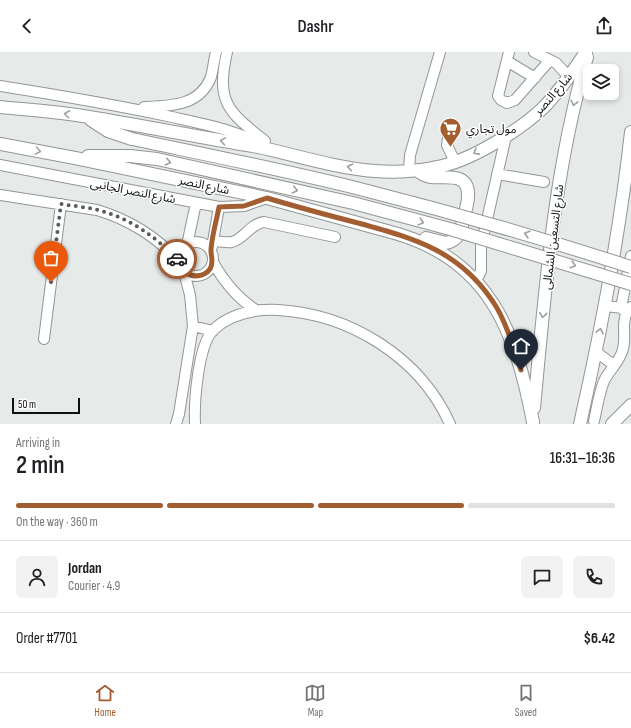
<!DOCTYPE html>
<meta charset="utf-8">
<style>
body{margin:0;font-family:"Sofia Sans Condensed","Noto Sans Arabic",sans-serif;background:#f2f2f2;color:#202124;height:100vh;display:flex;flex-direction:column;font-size:15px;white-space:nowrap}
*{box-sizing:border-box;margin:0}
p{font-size:13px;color:#757577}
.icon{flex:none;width:22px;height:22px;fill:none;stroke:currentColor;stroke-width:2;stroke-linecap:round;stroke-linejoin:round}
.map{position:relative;height:372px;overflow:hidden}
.details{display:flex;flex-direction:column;background:#fff;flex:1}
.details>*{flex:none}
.buttons{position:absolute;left:583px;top:12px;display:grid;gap:8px}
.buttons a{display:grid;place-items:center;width:36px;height:36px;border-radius:6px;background:#fff;box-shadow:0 2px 6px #0003;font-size:20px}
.scale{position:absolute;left:12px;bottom:10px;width:68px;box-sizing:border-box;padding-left:4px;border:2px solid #0f1010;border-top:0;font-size:11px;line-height:14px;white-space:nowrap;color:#0f1010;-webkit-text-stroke:3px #fff;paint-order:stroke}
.pin{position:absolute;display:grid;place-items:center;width:34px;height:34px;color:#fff;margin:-41px -17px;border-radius:50% 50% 50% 0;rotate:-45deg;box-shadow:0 0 4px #0007}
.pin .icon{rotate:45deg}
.courier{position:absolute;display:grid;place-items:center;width:40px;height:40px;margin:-20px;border:3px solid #a25e30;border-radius:50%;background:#fff;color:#222;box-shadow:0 1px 5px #0007}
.overview em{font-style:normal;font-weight:600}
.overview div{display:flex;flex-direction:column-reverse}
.overview{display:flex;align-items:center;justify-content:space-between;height:68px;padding:0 16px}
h1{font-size:26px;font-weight:600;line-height:30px}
.bar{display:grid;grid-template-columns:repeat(4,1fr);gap:6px 4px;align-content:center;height:48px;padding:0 16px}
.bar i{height:5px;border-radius:3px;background:#e0e0e0}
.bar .active{background:#a25e30}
.bar p{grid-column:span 4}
.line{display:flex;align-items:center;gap:10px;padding:0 16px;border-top:1px solid #e0e0e0}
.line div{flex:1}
.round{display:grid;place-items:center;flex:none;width:42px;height:42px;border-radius:6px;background:#f2f2f2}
header{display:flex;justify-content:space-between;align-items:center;height:52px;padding:0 16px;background:#fff;font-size:18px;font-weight:600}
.tab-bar{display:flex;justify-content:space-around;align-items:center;height:56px;border-top:1px solid #e0e0e0;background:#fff;font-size:11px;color:#757577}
.tab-bar a{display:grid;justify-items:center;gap:2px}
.tab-bar .active{color:#a25e30}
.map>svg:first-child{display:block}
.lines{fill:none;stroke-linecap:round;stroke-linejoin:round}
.minor-casing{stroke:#929695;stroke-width:12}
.major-casing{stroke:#929695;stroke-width:14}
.minor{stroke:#fff;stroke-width:10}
.major{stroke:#fff;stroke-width:12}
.major-bridge-casing{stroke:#929695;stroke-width:14;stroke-linecap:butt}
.major-bridge{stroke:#fff;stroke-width:12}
.oneway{stroke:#9f9f9f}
.done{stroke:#5a5c5c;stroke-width:4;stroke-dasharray:0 7.2}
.route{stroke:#a25e30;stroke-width:5}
.labels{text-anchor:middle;stroke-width:3;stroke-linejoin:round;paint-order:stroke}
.street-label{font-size:12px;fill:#0f1010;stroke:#fff}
.poi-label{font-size:12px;fill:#0f1010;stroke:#fff;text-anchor:start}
</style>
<header><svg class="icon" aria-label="back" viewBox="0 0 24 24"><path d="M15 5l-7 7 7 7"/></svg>Dashr<svg class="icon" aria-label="share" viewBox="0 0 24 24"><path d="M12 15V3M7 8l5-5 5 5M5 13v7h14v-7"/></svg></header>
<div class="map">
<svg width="631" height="372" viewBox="0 0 631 372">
<rect width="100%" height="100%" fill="#e6eae9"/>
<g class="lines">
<defs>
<path id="minor" d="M227 0C216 50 227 59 265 89
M509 0 498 44 501 48 507 51 515 48 550 8
M534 0 556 11 569 25
M507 9 535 26
M0 34C57 43 115 53 172 65 204 72 236 78 265 94
M144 55C171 54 200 54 211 25 213 17 214 8 216 0
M450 73 447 93 455 110
M0 113 219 155 244 154 267 146
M409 119 410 103 440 0
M497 122 544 130
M0 143 97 158C130 168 155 184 179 209
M213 189C219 189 226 191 232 190 244 187 250 172 264 170L335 185
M179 207a17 17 0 1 1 34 0a17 17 0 1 1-34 0Z
M187 193 196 151
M212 195 219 155
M213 210C224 230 237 246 256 258
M476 229 481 219V194L506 84
M605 254 623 256
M627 261 623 258 622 251 631 204
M193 274 213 279
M44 287 61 152
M596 300 614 313
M594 369C597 356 599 341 604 329 609 318 620 310 623 297 627 282 619 268 631 255
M176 372 179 362 193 274 190 243 184 220
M195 372C194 350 198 294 213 278 231 261 255 257 278 258 350 262 420 305 450 372"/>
<path id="major" d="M0 55C30 58 60 60 89 65 144 74 198 85 253 94 293 102 334 116 375 119 397 121 420 119 442 114 473 107 520 78 543 56 560 39 573 19 586 0
M91 68 108 79 132 87
M0 92 75 106 267 146 398 182C491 210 516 282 533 370
M88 104H130
M417 118C421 122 425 124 431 125 445 127 469 119 468 144 468 154 463 165 462 174 460 183 455 189 446 191L426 186
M534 356C545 239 554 118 587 5
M580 372C602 275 620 179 631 80
M612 372 631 353"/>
</defs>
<!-- minor casing -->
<use href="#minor" class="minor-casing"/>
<!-- major casing -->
<use href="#major" class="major-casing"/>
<!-- minor -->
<use href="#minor" class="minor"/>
<!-- major -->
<use href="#major" class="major"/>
<defs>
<path id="major-bridge" d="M132 87C208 103 284 118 360 137 451 160 541 186 631 215
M130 104 157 107 353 151 450 177 631 232"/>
</defs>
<!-- major-bridge casing -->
<use href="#major-bridge" class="major-bridge-casing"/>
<!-- major-bridge -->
<use href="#major-bridge" class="major-bridge"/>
</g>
<!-- one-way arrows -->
<defs><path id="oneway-chevron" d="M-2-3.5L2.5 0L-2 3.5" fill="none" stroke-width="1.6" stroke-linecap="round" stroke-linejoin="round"/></defs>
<g class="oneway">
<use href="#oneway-chevron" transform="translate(574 51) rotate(103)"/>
<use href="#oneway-chevron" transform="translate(67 62) rotate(-173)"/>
<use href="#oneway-chevron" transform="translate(223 89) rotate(-170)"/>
<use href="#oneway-chevron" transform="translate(38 99) rotate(10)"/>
<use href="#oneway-chevron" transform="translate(476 100) rotate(152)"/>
<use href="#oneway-chevron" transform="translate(168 110) rotate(12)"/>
<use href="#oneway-chevron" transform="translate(350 115) rotate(-168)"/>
<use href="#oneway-chevron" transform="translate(295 138) rotate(13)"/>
<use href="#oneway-chevron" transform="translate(421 170) rotate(15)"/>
<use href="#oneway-chevron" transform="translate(527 182) rotate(-164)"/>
<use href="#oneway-chevron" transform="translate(573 213) rotate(17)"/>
<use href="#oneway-chevron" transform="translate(543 263) rotate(96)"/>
<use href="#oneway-chevron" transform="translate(600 279) rotate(-78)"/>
</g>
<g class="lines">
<!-- done -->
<path class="done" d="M51 230 61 152C73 154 86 155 98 158 129 166 155 184 177 207"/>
<!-- route -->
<path class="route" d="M177 207C180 211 180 216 185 220 192 226 204 225 210 217 214 210 211 205 211 199 211 187 217 167 219 155L244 154 267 146C297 155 327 163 358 171 417 187 463 200 497 256 508 275 514 297 521 318"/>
</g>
<!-- icons -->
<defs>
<symbol id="supermarket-pin" viewBox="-11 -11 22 30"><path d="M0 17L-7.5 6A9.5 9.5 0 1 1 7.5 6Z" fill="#a25e30" stroke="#fff"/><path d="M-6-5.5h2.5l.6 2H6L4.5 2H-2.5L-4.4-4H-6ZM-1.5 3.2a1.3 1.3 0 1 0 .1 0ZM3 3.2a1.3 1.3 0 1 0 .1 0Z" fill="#fff"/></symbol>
</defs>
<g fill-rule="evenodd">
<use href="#supermarket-pin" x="438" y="64" width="25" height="34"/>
</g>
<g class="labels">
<!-- street labels -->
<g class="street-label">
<text transform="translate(553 42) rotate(-49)" y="4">شارع النصر</text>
<text transform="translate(204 133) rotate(12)" y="4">شارع النصر</text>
<text transform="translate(133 139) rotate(11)" y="4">شارع النصر الجانبى</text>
<text transform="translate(553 185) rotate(-83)" y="4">شارع التسعين الشمالى</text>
</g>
<!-- poi labels -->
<g class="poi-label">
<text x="466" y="81">مول تجاري</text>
</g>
</g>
</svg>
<div class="buttons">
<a><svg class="icon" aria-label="layers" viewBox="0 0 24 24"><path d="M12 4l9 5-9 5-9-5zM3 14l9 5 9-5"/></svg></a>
</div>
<div class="scale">50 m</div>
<div class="pin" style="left:51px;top:230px;background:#ea580c"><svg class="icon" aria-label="bag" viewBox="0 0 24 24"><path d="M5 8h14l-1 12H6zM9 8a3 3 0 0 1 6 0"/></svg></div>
<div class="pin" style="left:521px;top:318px;background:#1f2937"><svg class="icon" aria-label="home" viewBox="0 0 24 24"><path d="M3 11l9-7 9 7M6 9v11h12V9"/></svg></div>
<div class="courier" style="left:177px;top:207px"><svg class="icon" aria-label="car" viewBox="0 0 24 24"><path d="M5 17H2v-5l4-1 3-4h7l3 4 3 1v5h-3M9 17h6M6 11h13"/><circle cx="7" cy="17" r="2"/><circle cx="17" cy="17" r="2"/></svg></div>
</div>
<section class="details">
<div class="overview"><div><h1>2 min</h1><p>Arriving in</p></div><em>16:31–16:36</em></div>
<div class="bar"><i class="active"></i><i class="active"></i><i class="active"></i><i></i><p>On the way · 360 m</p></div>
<div class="line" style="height:72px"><a class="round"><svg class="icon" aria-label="person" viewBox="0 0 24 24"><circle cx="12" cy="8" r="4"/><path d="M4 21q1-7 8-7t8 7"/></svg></a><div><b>Jordan</b><p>Courier · 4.9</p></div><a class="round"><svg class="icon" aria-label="chat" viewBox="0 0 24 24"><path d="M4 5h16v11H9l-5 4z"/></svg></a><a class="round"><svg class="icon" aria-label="phone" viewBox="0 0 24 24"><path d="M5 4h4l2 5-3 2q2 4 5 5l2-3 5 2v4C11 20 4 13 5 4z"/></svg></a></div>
<div class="line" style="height:52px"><div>Order #7701</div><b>$6.42</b></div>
</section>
<nav class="tab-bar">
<a class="active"><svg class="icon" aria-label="home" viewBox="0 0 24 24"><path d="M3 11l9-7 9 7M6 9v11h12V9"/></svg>Home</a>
<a><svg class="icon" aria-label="map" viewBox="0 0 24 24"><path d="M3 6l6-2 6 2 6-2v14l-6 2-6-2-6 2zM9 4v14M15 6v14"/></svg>Map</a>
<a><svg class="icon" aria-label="saved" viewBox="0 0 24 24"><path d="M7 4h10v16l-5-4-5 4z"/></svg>Saved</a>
</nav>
